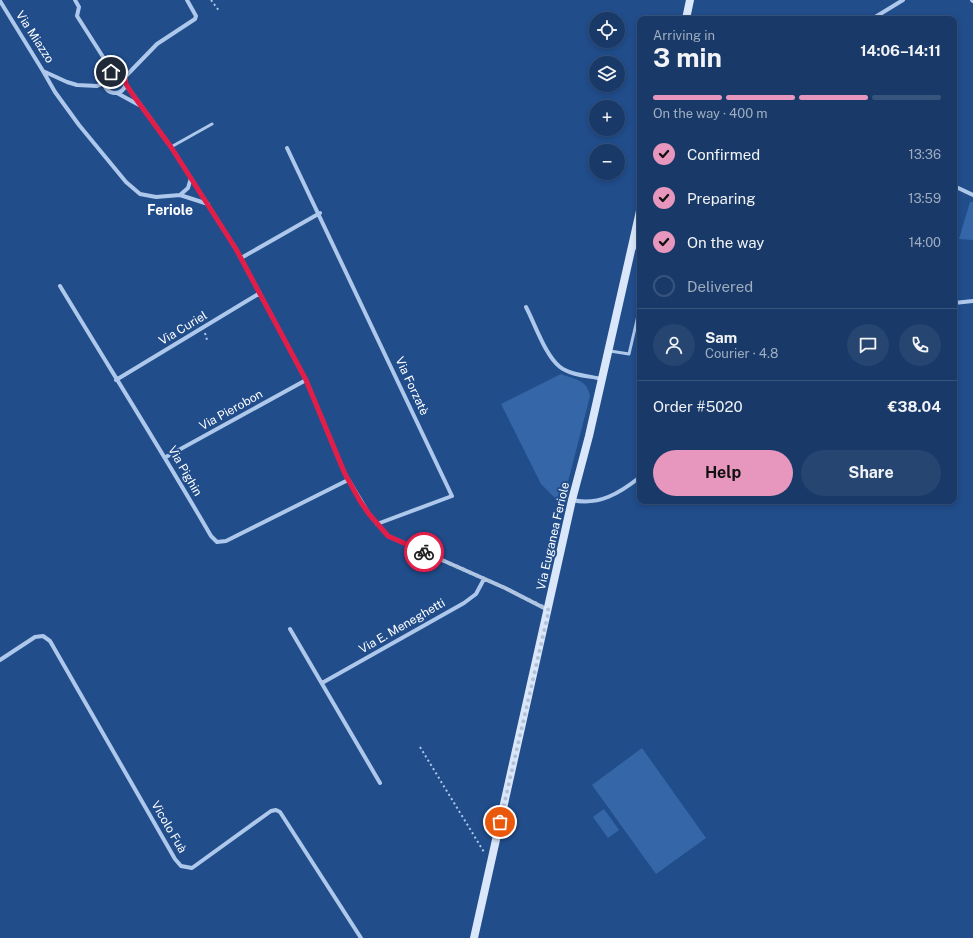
<!DOCTYPE html>
<meta charset="utf-8">
<style>
body{margin:0;font-family:"Public Sans",sans-serif;background:#264571;color:#f1f3f6;height:100vh;display:flex;flex-direction:column;font-size:15px;white-space:nowrap}
*{box-sizing:border-box;margin:0}
p{font-size:13px;color:#9fadc0}
.icon{flex:none;width:22px;height:22px;fill:none;stroke:currentColor;stroke-width:2;stroke-linecap:round;stroke-linejoin:round}
.map{position:relative;flex:1;overflow:hidden}
.drawer{position:absolute;left:637px;top:16px;width:320px;height:488px;display:flex;flex-direction:column;background:#193a68;border-radius:8px;box-shadow:0 2px 6px #0003,0 0 0 1px #37547c}
.drawer>*{flex:none}
.tools{position:absolute;left:589px;top:12px;display:grid;gap:8px}
.tools a{display:grid;place-items:center;width:36px;height:36px;border-radius:50%;background:#193a68;box-shadow:0 2px 6px #0003,0 0 0 1px #37547c;font-size:20px}
.pin{position:absolute;display:grid;place-items:center;width:34px;height:34px;color:#fff;margin:-17px;border:2px solid #fff;border-radius:50%;box-shadow:0 1px 4px #0007}
.courier{position:absolute;display:grid;place-items:center;width:40px;height:40px;margin:-20px;border:3px solid #e11d48;border-radius:50%;background:#fff;color:#222;box-shadow:0 1px 5px #0007}
.head em{font-style:normal;font-weight:700}
.head div{display:flex;flex-direction:column-reverse}
.head{display:flex;align-items:center;justify-content:space-between;height:68px;padding:0 16px}
h1{font-size:26px;font-weight:700;line-height:30px}
.bar{display:grid;grid-template-columns:repeat(4,1fr);gap:6px 4px;align-content:center;height:48px;padding:0 16px}
.bar i{height:5px;border-radius:3px;background:#37547c}
.bar .selected{background:#e797bd}
.bar p{grid-column:span 4}
.line{display:flex;align-items:center;gap:10px;padding:0 16px;border-top:1px solid #37547c}
.line div{flex:1}
.round{display:grid;place-items:center;flex:none;width:42px;height:42px;border-radius:21px;background:#264571}
ol{padding:0 16px;list-style:none}
li{display:flex;align-items:center;gap:12px;height:44px}
li p{margin-inline-start:auto}
li .icon{padding:4px;border-radius:50%;background:#e797bd;color:#111;stroke-width:4}
li:last-child{color:#9fadc0}
li i{width:22px;height:22px;border:2px solid #37547c;border-radius:50%}
.primary-button{display:flex;gap:8px;margin-top:auto;padding:8px 16px}
.primary-button a{flex:1;height:46px;border-radius:24px;background:#e797bd;color:#111;font-size:16px;font-weight:700;line-height:46px;text-align:center}
.primary-button a+a{background:#264571;color:#f1f3f6}
.map>svg:first-child{display:block}
.green{fill:#3567a8}
.lines{fill:none;stroke-linecap:round;stroke-linejoin:round}
.path{stroke:#aec8eb;stroke-width:2;stroke-dasharray:2 3;stroke-linecap:butt}
.service{stroke:#aec8eb;stroke-width:3}
.minor{stroke:#aec8eb;stroke-width:4}
.secondary{stroke:#dae6f9;stroke-width:8}
.done{stroke:#b1c1d6;stroke-width:4;stroke-dasharray:0 7.2}
.route{stroke:#e11d48;stroke-width:5}
.labels{text-anchor:middle;stroke-width:4;stroke-linejoin:round;paint-order:stroke}
.street-label{font-size:12px;fill:#fff;stroke:#214d8b}
.quarter-label{font-size:14px;font-weight:bold;fill:#fff;stroke:#214d8b}
</style>
<div class="map">
<svg width="973" height="938" viewBox="0 0 973 938">
<rect width="100%" height="100%" fill="#214d8b"/>
<!-- green -->
<path class="green" d="M970 202H973V240L959 239Z
M561 374C575 380 587 379 590 396L562 505 541 484 501 404Z
M642 748 706 838 656 874 592 785Z
M604 809 619 830 608 838 593 817Z"/>
<g class="lines">
<!-- path -->
<path class="path" d="M211 0 220 12
M205 333 207 340
M420 747 484 852"/>
<!-- service -->
<path class="service" d="M171 147 212 124
M632 247 640 249
M610 351 629 354 640 307"/>
<!-- minor -->
<path class="minor" d="M75 0 79 7 77 16 112 71
M972 0 973 1
M0 1 43 71 67 82 77 85 97 86 104 83
M872 19 903 0
M104 82a11 11 0 1 1 22 0a11 11 0 1 1-22 0Z
M43 71 55 92 79 125 126 182 140 194 156 197 180 195 208 204
M125 77 157 44 195 19 196 16 187 0
M126 85 171 147 236 249 306 380 345 474 369 514 388 536 505 588 548 610
M117 93 139 105
M287 148 452 496 377 524
M954 186 973 195
M180 195 188 188 191 178
M241 258 320 213
M60 286C110 369 162 451 211 536L217 542 226 541 348 480
M954 303 973 301
M526 307C535 324 545 355 560 367 570 375 589 376 602 379
M116 380 260 293
M166 457 306 380
M572 500C599 506 620 493 640 477
M290 629 380 783
M0 660 35 637 43 636 50 641 175 859 181 866 192 868 271 811 276 810 280 812 361 938
M322 683 464 603 476 594 484 579"/>
<!-- secondary -->
<path class="secondary" d="M686 19 690 0
M474 938 572 500 589 436 640 211"/>
</g>
<g class="lines">
<!-- done -->
<path class="done" d="M424 552 505 588 549 610 500 822"/>
<!-- route -->
<path class="route" d="M111 72 117 71 124 75 126 84 133 95 171 147 236 249 306 380 345 474 360 501 369 514 388 536 424 552"/>
</g>
<g class="labels">
<!-- street labels -->
<g class="street-label">
<text transform="translate(35 37) rotate(57)" y="4">Via Miazzo</text>
<text transform="translate(183 328) rotate(-31)" y="4">Via Curiel</text>
<text transform="translate(412 386) rotate(65)" y="4">Via Forzatè</text>
<text transform="translate(231 410) rotate(-29)" y="4">Via Pierobon</text>
<text transform="translate(185 471) rotate(60)" y="4">Via Pighin</text>
<text transform="translate(553 536) rotate(-77)" y="4">Via Euganea Feriole</text>
<text transform="translate(402 626) rotate(-30)" y="4">Via E. Meneghetti</text>
<text transform="translate(169 827) rotate(60)" y="4">Vicolo Fuà</text>
</g>
<!-- quarter labels -->
<g class="quarter-label">
<text x="170" y="215">Feriole</text>
</g>
</g>
</svg>
<div class="tools">
<a><svg class="icon" aria-label="locate" viewBox="0 0 24 24"><circle cx="12" cy="12" r="6"/><path d="M12 2v4M12 18v4M2 12h4M18 12h4"/></svg></a>
<a><svg class="icon" aria-label="layers" viewBox="0 0 24 24"><path d="M12 4l9 5-9 5-9-5zM3 14l9 5 9-5"/></svg></a>
<a>+</a>
<a>−</a>
</div>
<div class="pin" style="left:500px;top:822px;background:#ea580c"><svg class="icon" aria-label="bag" viewBox="0 0 24 24"><path d="M5 8h14l-1 12H6zM9 8a3 3 0 0 1 6 0"/></svg></div>
<div class="pin" style="left:111px;top:72px;background:#1f2937"><svg class="icon" aria-label="home" viewBox="0 0 24 24"><path d="M3 11l9-7 9 7M6 9v11h12V9"/></svg></div>
<div class="courier" style="left:424px;top:552px"><svg class="icon" aria-label="bike" viewBox="0 0 24 24"><circle cx="6" cy="16" r="4"/><circle cx="18" cy="16" r="4"/><path d="M6 16l4-8h5l3 8M10 8l3 8H6M13 5h3"/></svg></div>
<section class="drawer">
<div class="head"><div><h1>3 min</h1><p>Arriving in</p></div><em>14:06–14:11</em></div>
<div class="bar"><i class="selected"></i><i class="selected"></i><i class="selected"></i><i></i><p>On the way · 400 m</p></div>
<ol>
<li><svg class="icon" aria-label="check" viewBox="0 0 24 24"><path d="M5 12l5 5 9-10"/></svg>Confirmed<p>13:36</p></li>
<li><svg class="icon" aria-label="check" viewBox="0 0 24 24"><path d="M5 12l5 5 9-10"/></svg>Preparing<p>13:59</p></li>
<li><svg class="icon" aria-label="check" viewBox="0 0 24 24"><path d="M5 12l5 5 9-10"/></svg>On the way<p>14:00</p></li>
<li><i></i>Delivered</li>
</ol>
<div class="line" style="height:72px"><a class="round"><svg class="icon" aria-label="person" viewBox="0 0 24 24"><circle cx="12" cy="8" r="4"/><path d="M4 21q1-7 8-7t8 7"/></svg></a><div><b>Sam</b><p>Courier · 4.8</p></div><a class="round"><svg class="icon" aria-label="chat" viewBox="0 0 24 24"><path d="M4 5h16v11H9l-5 4z"/></svg></a><a class="round"><svg class="icon" aria-label="phone" viewBox="0 0 24 24"><path d="M5 4h4l2 5-3 2q2 4 5 5l2-3 5 2v4C11 20 4 13 5 4z"/></svg></a></div>
<div class="line" style="height:52px"><div>Order #5020</div><b>€38.04</b></div>
<div class="primary-button"><a>Help</a><a>Share</a></div>
</section>
</div>
